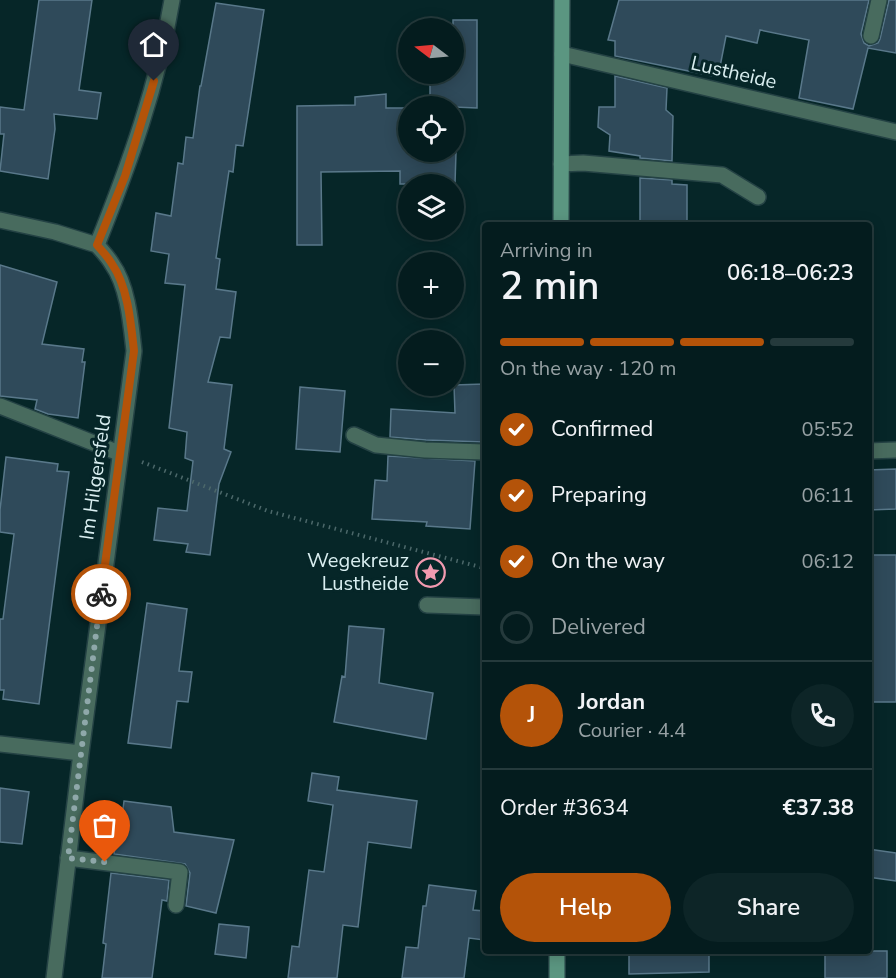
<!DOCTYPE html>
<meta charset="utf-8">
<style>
body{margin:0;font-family:"Nunito Sans",sans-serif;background:#0d2527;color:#f1f3f6;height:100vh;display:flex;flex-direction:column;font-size:22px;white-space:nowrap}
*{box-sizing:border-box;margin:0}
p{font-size:20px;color:#97a1a4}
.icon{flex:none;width:33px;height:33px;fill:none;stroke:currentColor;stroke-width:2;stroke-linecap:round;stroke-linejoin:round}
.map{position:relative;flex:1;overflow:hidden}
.panel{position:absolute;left:482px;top:222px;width:390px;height:732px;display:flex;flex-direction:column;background:#041c1e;border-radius:6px;box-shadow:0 3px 15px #0003,0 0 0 2px #253a3c}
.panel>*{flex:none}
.needle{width:39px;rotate:286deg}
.fabs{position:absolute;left:398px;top:18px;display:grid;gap:12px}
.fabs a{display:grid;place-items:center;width:66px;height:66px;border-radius:50%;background:#041c1e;box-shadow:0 3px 15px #0003,0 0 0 2px #253a3c;font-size:30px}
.pin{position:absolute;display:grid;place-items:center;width:51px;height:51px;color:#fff;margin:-62px -26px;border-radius:50% 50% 50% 0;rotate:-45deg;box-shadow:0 0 6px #0007}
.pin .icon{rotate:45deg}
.courier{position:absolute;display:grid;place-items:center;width:60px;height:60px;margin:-30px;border:4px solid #b45309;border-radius:50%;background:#fff;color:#222;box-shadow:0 2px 8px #0007}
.head em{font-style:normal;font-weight:600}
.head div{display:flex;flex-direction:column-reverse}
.head{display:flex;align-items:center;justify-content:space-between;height:102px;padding:0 18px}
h1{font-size:39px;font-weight:600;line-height:45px}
.bar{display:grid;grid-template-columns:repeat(4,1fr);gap:9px 6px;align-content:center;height:72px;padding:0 18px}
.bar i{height:8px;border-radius:4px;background:#253a3c}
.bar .active{background:#b45309}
.bar p{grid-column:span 4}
.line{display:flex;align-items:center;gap:15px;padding:0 18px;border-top:2px solid #253a3c}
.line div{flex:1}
.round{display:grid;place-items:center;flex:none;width:63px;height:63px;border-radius:32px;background:#0d2527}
ol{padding:0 18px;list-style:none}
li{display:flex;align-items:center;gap:18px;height:66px}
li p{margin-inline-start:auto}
li .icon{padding:6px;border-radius:50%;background:#b45309;color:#fff;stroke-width:4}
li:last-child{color:#97a1a4}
li i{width:33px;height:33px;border:3px solid #253a3c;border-radius:50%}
.action{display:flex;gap:12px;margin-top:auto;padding:12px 18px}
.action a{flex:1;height:69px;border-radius:36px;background:#b45309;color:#fff;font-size:24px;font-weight:600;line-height:69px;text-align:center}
.action a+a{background:#0d2527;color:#f1f3f6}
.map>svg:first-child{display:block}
.building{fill:#2f4a5a;stroke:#59788a;stroke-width:1.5}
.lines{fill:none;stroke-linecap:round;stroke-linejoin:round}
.service-casing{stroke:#244244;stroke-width:18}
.minor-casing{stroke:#244244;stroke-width:18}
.secondary-casing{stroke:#244244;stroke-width:18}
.path{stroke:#4c686a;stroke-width:4;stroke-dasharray:1.5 4.5;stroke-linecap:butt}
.service{stroke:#486b5e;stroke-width:15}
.minor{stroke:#486b5e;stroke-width:15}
.secondary{stroke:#5b9681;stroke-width:15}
.done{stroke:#8fa8aa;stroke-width:6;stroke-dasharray:0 10.8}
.route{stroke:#b45309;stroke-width:8}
.labels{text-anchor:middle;stroke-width:6;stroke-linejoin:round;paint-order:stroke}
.street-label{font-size:20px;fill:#d9eef0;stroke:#062628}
.poi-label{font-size:20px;fill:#d9eef0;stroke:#062628;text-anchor:end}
</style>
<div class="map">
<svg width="896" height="978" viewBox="0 0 896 978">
<rect width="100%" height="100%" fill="#062628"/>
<!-- building -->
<path class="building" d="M39 0H92L79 90 101 93 97 119 54 114 55 129 48 179 0 171 4 134H0V107L24 110Z
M619 0H869L861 34 864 43 869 46 878 43 880 39 889 0H896V53L868 48 853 109 799 98 809 40 760 30 757 43 726 36 718 77 615 56V41L608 40Z
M216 3 264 10 243 146 236 145 233 172 229 171 216 258 220 259 216 289 236 292 230 338 220 337 208 382 232 385 224 449 231 452 219 484 210 555 186 552 188 544 154 540 158 508 187 511 193 461 185 458 187 432 169 428 185 285 165 283 169 254 151 251 156 213 171 216 178 163 183 164 186 137 193 138 200 86H201Z
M453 20H477V108L430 106V74H453Z
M615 76 667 88 666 110 673 116 672 161 640 158V156L609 151 610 135 598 127 599 107H615Z
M386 94V108H408V152H456L455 184H400V171L321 172 322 245H297V106L355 105V97Z
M640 178 672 180V184L687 185V225H640Z
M0 265 57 282 42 344 84 349 82 362H85L78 418 48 414 35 409 37 400 0 396Z
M484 384V442L426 440 390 437 391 409 455 413 454 385Z
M300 387 345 391 340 452 296 449Z
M388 456 475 461 470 529 426 526 427 522 372 519 375 480 387 481Z
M6 457 58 464 57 471 69 472 39 704 3 699 4 690H0V619H3L14 534 0 532V510Z
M896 469V509L868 510V470Z
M873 555H896V702H868V593H873Z
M147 603 187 609 179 671 192 672 188 702 177 701 171 748 128 743Z
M349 626 384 629 379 683 433 693 426 739 334 722 342 676 345 677Z
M312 773 339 777 337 790 417 801 411 848 368 842 358 927 343 925 337 978H288L292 946 299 947 309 870 324 872 333 805 308 801Z
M0 788 29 792 22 844 0 842Z
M124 801 171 807 174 832 234 840 216 913 186 906 190 873 185 864 114 854 118 825H121Z
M868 849 896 853V881L868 877Z
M111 873 169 880 167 901 162 900 152 978H102L106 944 103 943Z
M429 885 476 891 473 910 484 911V940L469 938 464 978H402L406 947 418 948 423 906H426Z
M219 924 249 927 246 958 215 954Z
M629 951H709V972L629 974Z
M825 951H887V978H825Z"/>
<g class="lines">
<defs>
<path id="service" d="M871 36 879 0
M561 164 583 163 722 175 758 197
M0 406 119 453
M354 435 376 445 425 450 484 452
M427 605 484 607
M68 858 180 872 176 905"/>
<path id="minor" d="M562 54 896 132
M0 220 55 232 97 245
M97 245C129 165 158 85 172 0
M868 451 896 450
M0 744 81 753
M54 978 81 753 134 351C131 324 128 286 112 264 108 257 102 251 97 245"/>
<path id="secondary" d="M561 225 562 0
M557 978V951"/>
</defs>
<!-- service casing -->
<use href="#service" class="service-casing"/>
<!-- minor casing -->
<use href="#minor" class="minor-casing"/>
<!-- secondary casing -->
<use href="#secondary" class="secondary-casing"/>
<!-- path -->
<path class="path" d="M142 462 268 511 484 568"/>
<!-- service -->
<use href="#service" class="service"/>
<!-- minor -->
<use href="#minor" class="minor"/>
<!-- secondary -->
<use href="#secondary" class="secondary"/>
</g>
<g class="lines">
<!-- done -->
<path class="done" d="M101 594 68 858 105 862"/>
<!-- route -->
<path class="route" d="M101 594 134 351C131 324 128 287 112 264 108 257 102 251 97 245L125 176 154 81"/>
</g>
<!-- icons -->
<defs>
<symbol id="sight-ring" viewBox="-11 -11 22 22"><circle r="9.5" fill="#062628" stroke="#f29ab0" stroke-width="1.5"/><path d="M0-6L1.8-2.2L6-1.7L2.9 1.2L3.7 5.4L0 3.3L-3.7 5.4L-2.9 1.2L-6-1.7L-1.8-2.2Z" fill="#f29ab0"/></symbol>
</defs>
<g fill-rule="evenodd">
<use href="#sight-ring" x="414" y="556" width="33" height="33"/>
</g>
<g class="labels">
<!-- street labels -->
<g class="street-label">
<text transform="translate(734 72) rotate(13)" y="7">Lustheide</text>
<text transform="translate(95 477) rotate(-82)" y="7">Im Hilgersfeld</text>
</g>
<!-- poi labels -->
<g class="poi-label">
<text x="409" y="567">Wegekreuz<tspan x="409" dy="23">Lustheide</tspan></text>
</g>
</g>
</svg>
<div class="fabs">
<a><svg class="needle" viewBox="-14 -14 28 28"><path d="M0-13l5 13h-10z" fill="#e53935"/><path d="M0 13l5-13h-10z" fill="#97a1a4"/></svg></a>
<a><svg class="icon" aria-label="locate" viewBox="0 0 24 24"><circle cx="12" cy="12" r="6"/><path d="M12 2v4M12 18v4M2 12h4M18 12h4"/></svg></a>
<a><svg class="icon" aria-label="layers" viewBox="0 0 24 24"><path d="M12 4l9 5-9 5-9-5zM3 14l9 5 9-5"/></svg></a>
<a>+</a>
<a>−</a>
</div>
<div class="pin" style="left:105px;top:862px;background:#ea580c"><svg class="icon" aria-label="bag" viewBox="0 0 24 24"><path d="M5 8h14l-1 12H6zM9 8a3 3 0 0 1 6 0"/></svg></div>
<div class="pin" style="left:154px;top:81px;background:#1f2937"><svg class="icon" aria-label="home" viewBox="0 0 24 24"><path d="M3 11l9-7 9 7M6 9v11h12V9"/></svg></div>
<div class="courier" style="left:101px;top:594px"><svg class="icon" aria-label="bike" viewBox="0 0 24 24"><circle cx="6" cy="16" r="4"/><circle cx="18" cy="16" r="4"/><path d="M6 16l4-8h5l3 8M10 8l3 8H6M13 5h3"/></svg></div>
<section class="panel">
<div class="head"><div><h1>2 min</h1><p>Arriving in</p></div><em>06:18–06:23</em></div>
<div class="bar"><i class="active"></i><i class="active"></i><i class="active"></i><i></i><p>On the way · 120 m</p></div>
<ol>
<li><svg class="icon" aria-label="check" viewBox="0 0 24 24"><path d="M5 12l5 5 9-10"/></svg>Confirmed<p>05:52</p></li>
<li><svg class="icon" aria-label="check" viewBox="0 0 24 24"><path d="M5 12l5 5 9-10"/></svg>Preparing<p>06:11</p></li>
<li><svg class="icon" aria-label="check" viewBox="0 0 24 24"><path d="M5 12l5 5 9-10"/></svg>On the way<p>06:12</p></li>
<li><i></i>Delivered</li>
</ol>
<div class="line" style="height:108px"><b class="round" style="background:#b45309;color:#fff">J</b><div><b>Jordan</b><p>Courier · 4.4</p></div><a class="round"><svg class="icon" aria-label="phone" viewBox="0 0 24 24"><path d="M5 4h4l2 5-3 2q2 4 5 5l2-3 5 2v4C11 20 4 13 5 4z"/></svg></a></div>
<div class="line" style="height:78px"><div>Order #3634</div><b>€37.38</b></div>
<div class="action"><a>Help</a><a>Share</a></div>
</section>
</div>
